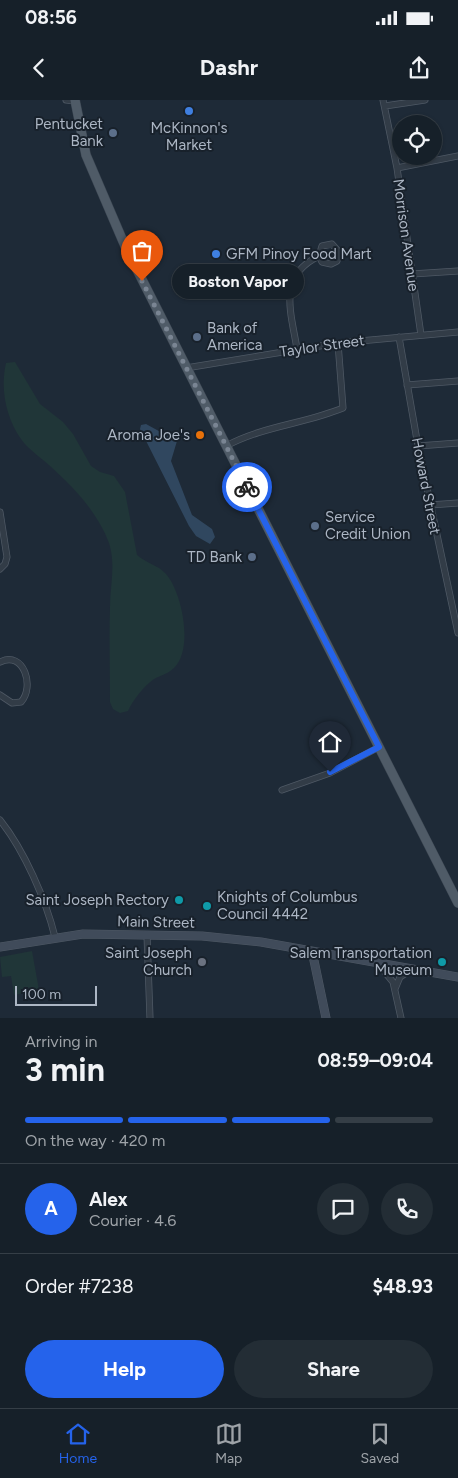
<!DOCTYPE html>
<meta charset="utf-8">
<style>
body{margin:0;font-family:Figtree,sans-serif;background:#232d35;color:#f1f3f6;height:100vh;display:flex;flex-direction:column;font-size:19px;white-space:nowrap}
*{box-sizing:border-box;margin:0}
p{font-size:16px;color:#9ea3a8}
.icon{flex:none;width:28px;height:28px;fill:none;stroke:currentColor;stroke-width:2;stroke-linecap:round;stroke-linejoin:round}
.map{position:relative;height:918px;overflow:hidden}
.details{display:flex;flex-direction:column;background:#162029;flex:1}
.details>*{flex:none}
.buttons{position:absolute;left:392px;top:15px;display:grid;gap:10px}
.buttons a{display:grid;place-items:center;width:50px;height:50px;border-radius:50%;background:#162029;box-shadow:0 1px 4px #0004,0 0 0 1px #353e46;font-size:25px}
.scale{position:absolute;left:15px;bottom:12px;width:82px;box-sizing:border-box;padding-left:5px;border:2px solid #acb6c4;border-top:0;font-size:14px;line-height:18px;white-space:nowrap;color:#acb6c4;-webkit-text-stroke:4px #18212b;paint-order:stroke}
.pin{position:absolute;display:grid;place-items:center;width:42px;height:42px;color:#fff;margin:-51px -21px;border-radius:50% 50% 50% 0;rotate:-45deg;box-shadow:0 0 5px #0007}
.pin .icon{rotate:45deg}
.courier{position:absolute;display:grid;place-items:center;width:50px;height:50px;margin:-25px;border:4px solid #2563eb;border-radius:50%;background:#fff;color:#222;box-shadow:0 1px 6px #0007}
.bubble{position:absolute;height:35px;border-radius:18px;background:#162029;box-shadow:0 1px 4px #0004,0 0 0 1px #353e46;font-size:16px;font-weight:700;line-height:35px;text-align:center}
.headline em{font-style:normal;font-weight:700}
.headline div{display:flex;flex-direction:column-reverse}
.headline{display:flex;align-items:center;justify-content:space-between;height:85px;padding:0 25px}
h1{font-size:32px;font-weight:700;line-height:38px}
.bar{display:grid;grid-template-columns:repeat(4,1fr);gap:8px 5px;align-content:center;height:60px;padding:0 25px}
.bar i{height:6px;border-radius:4px;background:#353e46}
.bar .selected{background:#2563eb}
.bar p{grid-column:span 4}
.line{display:flex;align-items:center;gap:12px;padding:0 25px;border-top:1px solid #353e46}
.line div{flex:1}
.round{display:grid;place-items:center;flex:none;width:52px;height:52px;border-radius:26px;background:#232d35}
.primary-button{display:flex;gap:10px;margin-top:auto;padding:10px 25px}
.primary-button a{flex:1;height:58px;border-radius:30px;background:#2563eb;color:#fff;font-size:20px;font-weight:700;line-height:58px;text-align:center}
.primary-button a+a{background:#232d35;color:#f1f3f6}
.status{display:flex;justify-content:space-between;align-items:center;height:35px;padding:0 25px;background:#162029;direction:ltr}
.status svg{height:14px;fill:currentColor}
header{display:flex;justify-content:space-between;align-items:center;height:65px;padding:0 25px;background:#162029;font-size:22px;font-weight:700}
.menu{display:flex;justify-content:space-around;align-items:center;height:70px;border-top:1px solid #353e46;background:#162029;font-size:14px;color:#9ea3a8}
.menu a{display:grid;justify-items:center;gap:2px}
.menu .selected{color:#2563eb}
.map>svg:first-child{display:block}
.green{fill:#203638}
.water{fill:#30475f}
.lines{fill:none;stroke-linecap:round;stroke-linejoin:round}
.minor-casing{stroke:#4f5965;stroke-width:7}
.secondary-casing{stroke:#4f5965;stroke-width:9}
.primary-casing{stroke:#3b4551;stroke-width:10}
.minor{stroke:#323c47;stroke-width:5.5}
.secondary{stroke:#404b5a;stroke-width:8}
.primary{stroke:#4f5b67;stroke-width:9}
.done{stroke:#7a8593;stroke-width:5;stroke-dasharray:0 9}
.route{stroke:#2563eb;stroke-width:6}
.shop-dot{fill:#3f7fe0;stroke:#18212b;stroke-width:2}
.service-dot{fill:#5c6f8a;stroke:#18212b;stroke-width:2}
.food-dot{fill:#e8710a;stroke:#18212b;stroke-width:2}
.culture-dot{fill:#0f9aa8;stroke:#18212b;stroke-width:2}
.worship-dot{fill:#6b7280;stroke:#18212b;stroke-width:2}
.labels{text-anchor:middle;stroke-width:4;stroke-linejoin:round;paint-order:stroke}
.poi-label{font-size:15px;fill:#acb6c4;stroke:#18212b;text-anchor:end}
.street-label{font-size:15px;fill:#acb6c4;stroke:#18212b}
</style>
<div class="status"><b>08:56</b><svg viewBox="0 0 49 12"><path d="M0 12V9h3v3zM5 12V6h3v6zM10 12V3h3v9zM15 12V0h3v12zM26 1h20v11H26zM47 4h2v5h-2z"/></svg></div>
<header><svg class="icon" aria-label="back" viewBox="0 0 24 24"><path d="M15 5l-7 7 7 7"/></svg>Dashr<svg class="icon" aria-label="share" viewBox="0 0 24 24"><path d="M12 15V3M7 8l5-5 5 5M5 13v7h14v-7"/></svg></header>
<div class="map">
<svg width="458" height="918" viewBox="0 0 458 918">
<rect width="100%" height="100%" fill="#1e2a37"/>
<!-- green -->
<path class="green" d="M15 262 40 304 63 322 73 334 91 366 100 372 114 376 125 392 137 455C146 463 158 465 166 474 182 492 194 549 174 568 169 573 160 576 154 579 143 587 133 600 128 611L120 613 113 609 110 602C110 570 109 538 110 507 110 485 116 465 109 443 97 411 73 387 49 365 40 357 28 349 21 339 6 318 0 289 6 263Z
M32 851 39 890 14 895 11 876 2 877 0 857Z"/>
<!-- water -->
<path class="water" d="M146 324 177 341 171 361 192 415 212 429 215 437 210 444 196 436 189 426 140 329 141 325Z"/>
<g class="lines">
<defs>
<path id="minor" d="M66 0 76 1
M383 0 397 68 421 235
M385 6 425 0
M397 68 458 56
M412 174 458 171
M399 237 418 346 458 533
M297 249C291 212 277 176 319 156L322 146 332 144 339 152 337 161 331 164 322 162 319 156
M186 268 338 243 458 232
M407 285 458 281
M226 346C263 326 304 324 343 308L338 243
M418 346 458 343
M430 405 458 403
M0 412 7 457 5 464 0 469
M0 562C24 550 35 587 21 602L12 603 0 595
M282 690 330 673 379 647
M0 720C24 750 46 800 55 837
M147 835 150 918
M378 864 393 882 401 918
M395 889 400 877 411 870"/>
<path id="secondary" d="M0 847 83 834 202 836 261 842 458 877
M312 851 326 918"/>
<path id="primary" d="M75 0 86 55 125 146 458 803"/>
</defs>
<!-- minor casing -->
<use href="#minor" class="minor-casing"/>
<!-- secondary casing -->
<use href="#secondary" class="secondary-casing"/>
<!-- primary casing -->
<use href="#primary" class="primary-casing"/>
<!-- minor -->
<use href="#minor" class="minor"/>
<!-- secondary -->
<use href="#secondary" class="secondary"/>
<!-- primary -->
<use href="#primary" class="primary"/>
</g>
<g class="lines">
<!-- done -->
<path class="done" d="M142 181 247 387"/>
<!-- route -->
<path class="route" d="M247 387 379 647 330 672"/>
</g>
<!-- markers -->
<g class="shop-dot">
<circle cx="189" cy="11" r="5"/>
<circle cx="216" cy="154" r="5"/>
</g>
<g class="service-dot">
<circle cx="113" cy="33" r="5"/>
<circle cx="197" cy="237" r="5"/>
<circle cx="315" cy="426" r="5"/>
<circle cx="252" cy="457" r="5"/>
</g>
<circle class="food-dot" cx="200" cy="335" r="5"/>
<g class="culture-dot">
<circle cx="179" cy="800" r="5"/>
<circle cx="207" cy="806" r="5"/>
<circle cx="442" cy="862" r="5"/>
</g>
<circle class="worship-dot" cx="202" cy="862" r="5"/>
<g class="labels">
<!-- poi labels -->
<g class="poi-label">
<text x="103" y="29">Pentucket<tspan x="103" dy="17">Bank</tspan></text>
<text x="189" y="33" text-anchor="middle">McKinnon's<tspan x="189" dy="17">Market</tspan></text>
<text x="226" y="159" text-anchor="start">GFM Pinoy Food Mart</text>
<text x="207" y="233" text-anchor="start">Bank of<tspan x="207" dy="17">America</tspan></text>
<text x="190" y="340">Aroma Joe's</text>
<text x="325" y="422" text-anchor="start">Service<tspan x="325" dy="17">Credit Union</tspan></text>
<text x="242" y="462">TD Bank</text>
<text x="217" y="802" text-anchor="start">Knights of Columbus<tspan x="217" dy="17">Council 4442</tspan></text>
<text x="169" y="805">Saint Joseph Rectory</text>
<text x="192" y="858">Saint Joseph<tspan x="192" dy="17">Church</tspan></text>
<text x="432" y="858">Salem Transportation<tspan x="432" dy="17">Museum</tspan></text>
</g>
<!-- street labels -->
<g class="street-label">
<text transform="translate(406 135) rotate(82)" y="5">Morrison Avenue</text>
<text transform="translate(322 246) rotate(-8)" y="5">Taylor Street</text>
<text transform="translate(426 386) rotate(79)" y="5">Howard Street</text>
<text transform="translate(156 822) rotate(1)" y="5">Main Street</text>
</g>
</g>
</svg>
<div class="buttons">
<a><svg class="icon" aria-label="locate" viewBox="0 0 24 24"><circle cx="12" cy="12" r="6"/><path d="M12 2v4M12 18v4M2 12h4M18 12h4"/></svg></a>
</div>
<div class="scale">100 m</div>
<div class="pin" style="left:142px;top:181px;background:#ea580c"><svg class="icon" aria-label="bag" viewBox="0 0 24 24"><path d="M5 8h14l-1 12H6zM9 8a3 3 0 0 1 6 0"/></svg></div>
<div class="pin" style="left:330px;top:672px;background:#1f2937"><svg class="icon" aria-label="home" viewBox="0 0 24 24"><path d="M3 11l9-7 9 7M6 9v11h12V9"/></svg></div>
<div class="courier" style="left:247px;top:387px"><svg class="icon" aria-label="bike" viewBox="0 0 24 24"><circle cx="6" cy="16" r="4"/><circle cx="18" cy="16" r="4"/><path d="M6 16l4-8h5l3 8M10 8l3 8H6M13 5h3"/></svg></div>
<div class="bubble" style="left:172px;top:164px;width:132px">Boston Vapor</div>
</div>
<section class="details">
<div class="headline"><div><h1>3 min</h1><p>Arriving in</p></div><em>08:59–09:04</em></div>
<div class="bar"><i class="selected"></i><i class="selected"></i><i class="selected"></i><i></i><p>On the way · 420 m</p></div>
<div class="line" style="height:90px"><b class="round" style="background:#2563eb;color:#fff">A</b><div><b>Alex</b><p>Courier · 4.6</p></div><a class="round"><svg class="icon" aria-label="chat" viewBox="0 0 24 24"><path d="M4 5h16v11H9l-5 4z"/></svg></a><a class="round"><svg class="icon" aria-label="phone" viewBox="0 0 24 24"><path d="M5 4h4l2 5-3 2q2 4 5 5l2-3 5 2v4C11 20 4 13 5 4z"/></svg></a></div>
<div class="line" style="height:65px"><div>Order #7238</div><b>$48.93</b></div>
<div class="primary-button"><a>Help</a><a>Share</a></div>
</section>
<nav class="menu">
<a class="selected"><svg class="icon" aria-label="home" viewBox="0 0 24 24"><path d="M3 11l9-7 9 7M6 9v11h12V9"/></svg>Home</a>
<a><svg class="icon" aria-label="map" viewBox="0 0 24 24"><path d="M3 6l6-2 6 2 6-2v14l-6 2-6-2-6 2zM9 4v14M15 6v14"/></svg>Map</a>
<a><svg class="icon" aria-label="saved" viewBox="0 0 24 24"><path d="M7 4h10v16l-5-4-5 4z"/></svg>Saved</a>
</nav>
